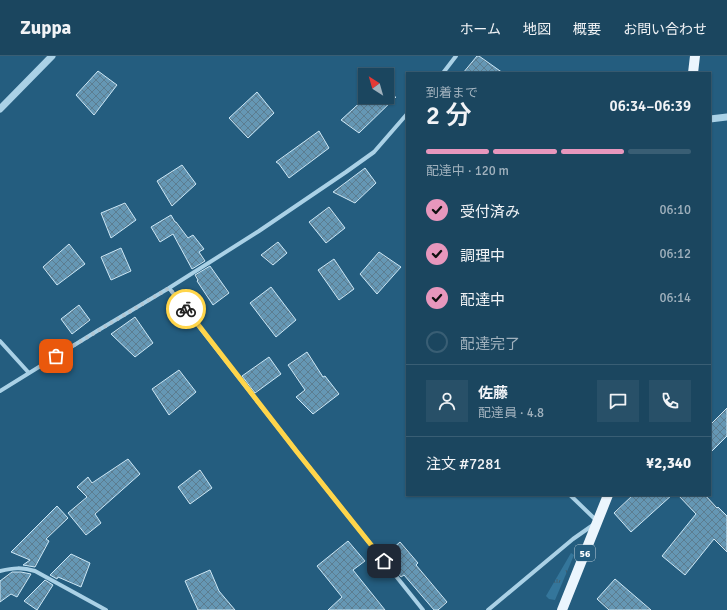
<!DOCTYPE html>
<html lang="ja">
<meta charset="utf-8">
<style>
body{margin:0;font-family:Signika,"Noto Sans JP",sans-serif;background:#285068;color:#f1f3f6;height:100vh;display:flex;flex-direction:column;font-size:15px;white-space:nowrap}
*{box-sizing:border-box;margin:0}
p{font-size:13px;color:#a0b1bd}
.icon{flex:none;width:22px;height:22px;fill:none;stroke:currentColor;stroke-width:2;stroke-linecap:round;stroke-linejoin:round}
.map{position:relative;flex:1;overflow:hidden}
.drawer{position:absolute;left:406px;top:16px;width:305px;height:424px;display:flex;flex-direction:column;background:#1b465f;border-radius:0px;box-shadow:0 1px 3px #0004,0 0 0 1px #395e74}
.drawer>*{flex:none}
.needle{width:26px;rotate:323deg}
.tools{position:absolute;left:358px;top:12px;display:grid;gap:8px}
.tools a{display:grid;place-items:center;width:36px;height:36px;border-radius:0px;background:#1b465f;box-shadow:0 1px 3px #0004,0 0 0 1px #395e74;font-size:20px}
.pin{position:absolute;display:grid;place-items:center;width:34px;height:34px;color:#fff;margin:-17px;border-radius:8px;box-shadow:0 2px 6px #0006}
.courier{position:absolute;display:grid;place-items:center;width:40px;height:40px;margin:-20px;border:3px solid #ffd54a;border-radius:50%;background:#fff;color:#222;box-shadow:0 1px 5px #0007}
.headline em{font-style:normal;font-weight:600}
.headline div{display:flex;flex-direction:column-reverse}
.headline{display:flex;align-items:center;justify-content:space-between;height:68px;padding:0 20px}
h1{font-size:26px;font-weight:600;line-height:30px}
.bar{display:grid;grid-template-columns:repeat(4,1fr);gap:6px 4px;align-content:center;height:48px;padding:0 20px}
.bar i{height:5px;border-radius:3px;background:#395e74}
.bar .current{background:#e797bd}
.bar p{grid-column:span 4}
.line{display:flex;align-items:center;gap:10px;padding:0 20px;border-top:1px solid #395e74}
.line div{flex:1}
.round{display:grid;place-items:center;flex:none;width:42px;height:42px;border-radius:0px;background:#285068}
ol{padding:0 20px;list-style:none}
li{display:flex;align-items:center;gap:12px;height:44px}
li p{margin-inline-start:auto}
li .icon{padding:4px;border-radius:50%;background:#e797bd;color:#111;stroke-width:4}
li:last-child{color:#a0b1bd}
li i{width:22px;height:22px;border:2px solid #395e74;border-radius:50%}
header{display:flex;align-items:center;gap:24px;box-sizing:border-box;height:56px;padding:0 20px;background:#1b465f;border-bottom:1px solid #395e74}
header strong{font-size:19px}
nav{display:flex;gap:22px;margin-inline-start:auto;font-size:14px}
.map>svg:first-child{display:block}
.grass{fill:url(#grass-tufts)}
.building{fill:url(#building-cross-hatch);stroke:#cde7f5}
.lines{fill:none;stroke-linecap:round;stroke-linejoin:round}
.minor{stroke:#aad1e6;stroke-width:4}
.tertiary{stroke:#aad1e6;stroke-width:7}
.primary{stroke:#ebf5fd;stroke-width:10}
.done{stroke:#b2c6d2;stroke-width:4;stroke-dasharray:0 7.2}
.route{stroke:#ffd54a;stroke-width:5}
.labels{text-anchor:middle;stroke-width:3;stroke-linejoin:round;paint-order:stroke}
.shield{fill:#245d7f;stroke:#bdced9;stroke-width:1}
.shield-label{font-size:10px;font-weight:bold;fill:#fff}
</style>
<header>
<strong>Zuppa</strong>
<nav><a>ホーム</a><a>地図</a><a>概要</a><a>お問い合わせ</a></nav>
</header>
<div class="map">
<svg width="727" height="554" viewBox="0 0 727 554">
<defs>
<pattern id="grass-tufts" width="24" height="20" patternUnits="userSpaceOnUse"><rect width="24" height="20" fill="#34769b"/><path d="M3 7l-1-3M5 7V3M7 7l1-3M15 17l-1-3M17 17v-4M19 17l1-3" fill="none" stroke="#415f70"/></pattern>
<pattern id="building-cross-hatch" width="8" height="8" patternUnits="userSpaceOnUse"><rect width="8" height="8" fill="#6597b4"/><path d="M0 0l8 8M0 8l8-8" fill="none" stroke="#5c7d90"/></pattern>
</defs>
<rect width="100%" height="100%" fill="#245d7f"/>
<!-- grass -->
<path class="grass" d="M571 497 574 499 555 544 549 543 546 540Z"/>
<!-- building -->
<path class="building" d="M477 0H479L503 17H463Z
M98 15 117 29 94 59 76 39Z
M257 36 274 57 248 82 229 62Z
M366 41H396L359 77 341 64Z
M319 75 329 92 289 122 279 108 276 106Z
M182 109 196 128 172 150 157 125Z
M365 112 376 127 355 147 333 136Z
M125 147 136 164 111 182 101 157Z
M329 151 345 172 326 187 309 166Z
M171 159 175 166H176L188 182 193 179 204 193 199 196 205 205 192 213 173 178 160 186 151 171Z
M278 186 287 197 273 209 261 199Z
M69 188 85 208 57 229 43 211Z
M121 192 131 215 111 224 101 201Z
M379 196 401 211 377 238 360 218Z
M334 203 354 233 339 244 318 214Z
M210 210 229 237 213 249 197 225 198 224 195 219Z
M271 231 296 264 276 281 250 247Z
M79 249 90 264 72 278 61 263Z
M135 261 153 287 135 301 111 278Z
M307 296 323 321 325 320 339 338 313 358 296 341 305 334 288 309Z
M269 301 281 318 255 337 242 320Z
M179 314 196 336 169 359 152 333Z
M727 352V380L710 397V369Z
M128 403 140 418 95 458 101 467 86 479 68 457 87 441 77 431 88 421 92 427Z
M200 414 212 432 190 448 178 431Z
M633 439H672L631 476 614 457Z
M678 439H705L717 452 718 451 727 460V496L714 483 685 519 662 500 696 458Z
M57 450 68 462 46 483 49 485 35 511 23 509 30 504 11 496Z
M348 485 365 505 353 514 385 554H328L342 541 317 510Z
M400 486 418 507 416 509 447 546 438 554H434L404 519 401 521 384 500Z
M71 498 90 507 81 531 58 521 57 523 50 519Z
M210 514 219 535 235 554H198L185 525Z
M12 516H21L31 518 17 541 11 538 0 546V525Z
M615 523 651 554H609L597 543Z
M45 524 53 529 37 554 24 545Z"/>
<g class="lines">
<!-- minor -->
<path class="minor" d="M443 17 456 0
M169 232 297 396 423 554
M0 285 29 317
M0 335 97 275 169 232 259 175 346 116 374 96 407 58
M570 439 597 465
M0 515C13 512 22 511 35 515L106 554
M488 554 573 483 593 469"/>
<!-- tertiary -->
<path class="tertiary" d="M0 53 52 0
M710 63 727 61"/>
<!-- primary -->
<path class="primary" d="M693 17 695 0
M562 554 608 439"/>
</g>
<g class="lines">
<!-- done -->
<path class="done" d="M56 300 169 232 186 253"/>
<!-- route -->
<path class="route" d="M186 253 297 396 384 505"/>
</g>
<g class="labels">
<!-- shield labels -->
<rect class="shield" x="575" y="489" width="20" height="16" rx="3"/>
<g class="shield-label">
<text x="585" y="501">56</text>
</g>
</g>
</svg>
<div class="tools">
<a><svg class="needle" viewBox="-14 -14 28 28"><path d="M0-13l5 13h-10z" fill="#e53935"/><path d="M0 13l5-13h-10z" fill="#a0b1bd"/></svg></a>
</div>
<div class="pin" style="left:56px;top:300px;background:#ea580c"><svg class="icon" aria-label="bag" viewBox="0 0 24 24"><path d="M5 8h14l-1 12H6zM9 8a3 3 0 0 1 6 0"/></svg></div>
<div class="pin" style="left:384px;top:505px;background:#1f2937"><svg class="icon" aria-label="home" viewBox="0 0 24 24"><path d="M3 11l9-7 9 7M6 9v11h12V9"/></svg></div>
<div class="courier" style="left:186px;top:253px"><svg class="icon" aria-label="bike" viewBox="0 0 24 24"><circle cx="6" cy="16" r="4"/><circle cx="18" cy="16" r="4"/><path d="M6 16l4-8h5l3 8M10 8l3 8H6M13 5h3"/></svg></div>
<section class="drawer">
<div class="headline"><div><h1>2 分</h1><p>到着まで</p></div><em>06:34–06:39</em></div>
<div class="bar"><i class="current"></i><i class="current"></i><i class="current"></i><i></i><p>配達中 · 120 m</p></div>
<ol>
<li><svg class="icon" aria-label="check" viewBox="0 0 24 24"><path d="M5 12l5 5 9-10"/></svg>受付済み<p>06:10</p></li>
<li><svg class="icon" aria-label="check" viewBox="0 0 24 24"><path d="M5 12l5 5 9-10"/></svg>調理中<p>06:12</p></li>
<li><svg class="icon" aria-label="check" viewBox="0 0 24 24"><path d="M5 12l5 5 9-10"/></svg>配達中<p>06:14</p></li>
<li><i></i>配達完了</li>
</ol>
<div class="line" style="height:72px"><a class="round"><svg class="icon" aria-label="person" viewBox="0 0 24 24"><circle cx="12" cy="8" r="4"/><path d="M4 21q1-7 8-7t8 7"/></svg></a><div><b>佐藤</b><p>配達員 · 4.8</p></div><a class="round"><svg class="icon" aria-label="chat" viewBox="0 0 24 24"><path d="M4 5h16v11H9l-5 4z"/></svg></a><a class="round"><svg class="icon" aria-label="phone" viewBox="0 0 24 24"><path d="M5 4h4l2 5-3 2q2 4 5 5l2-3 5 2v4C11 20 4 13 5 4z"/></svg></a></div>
<div class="line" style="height:52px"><div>注文 #7281</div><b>¥2,340</b></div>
</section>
</div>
